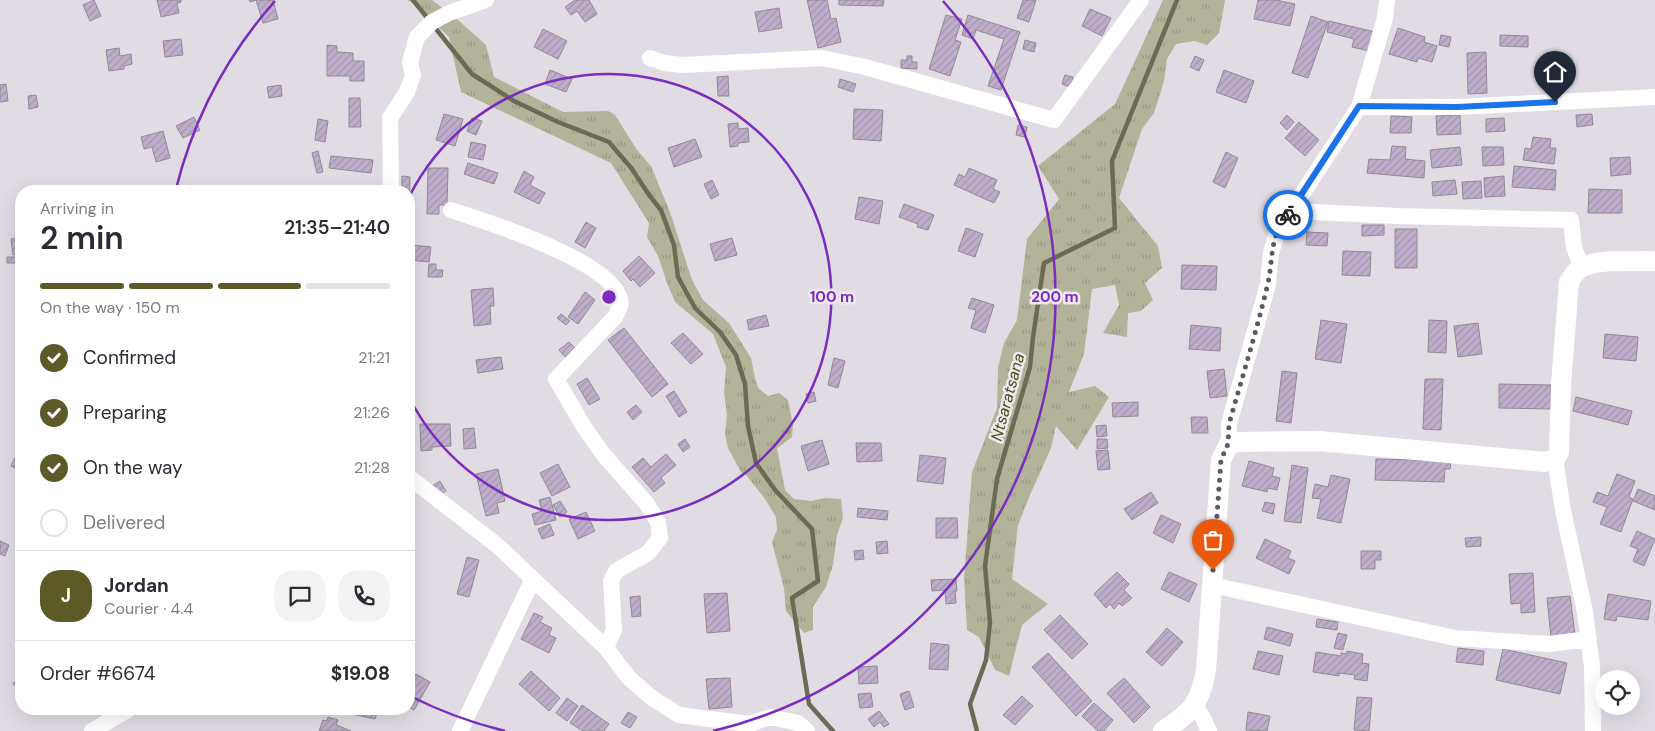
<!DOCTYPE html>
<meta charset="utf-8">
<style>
body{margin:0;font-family:"DM Sans",sans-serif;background:#f2f2f3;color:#2b2b33;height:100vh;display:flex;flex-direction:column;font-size:19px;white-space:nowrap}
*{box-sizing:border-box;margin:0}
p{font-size:16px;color:#7c7c81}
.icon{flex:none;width:28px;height:28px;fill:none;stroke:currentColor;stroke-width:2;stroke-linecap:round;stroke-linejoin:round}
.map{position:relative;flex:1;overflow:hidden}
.drawer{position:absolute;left:15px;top:185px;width:400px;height:530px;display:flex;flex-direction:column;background:#fff;border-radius:20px;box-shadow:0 5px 20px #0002}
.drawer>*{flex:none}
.tools{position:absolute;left:1595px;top:670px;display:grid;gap:10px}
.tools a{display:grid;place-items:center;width:45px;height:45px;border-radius:50%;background:#fff;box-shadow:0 5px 20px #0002;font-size:25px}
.pin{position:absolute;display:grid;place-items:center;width:42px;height:42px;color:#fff;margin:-51px -21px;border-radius:50% 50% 50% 0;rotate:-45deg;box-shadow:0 0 5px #0007}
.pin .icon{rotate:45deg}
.courier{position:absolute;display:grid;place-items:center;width:50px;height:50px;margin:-25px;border:4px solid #1a73e8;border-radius:50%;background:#fff;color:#222;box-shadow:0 1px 6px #0007}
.overview em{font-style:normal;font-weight:600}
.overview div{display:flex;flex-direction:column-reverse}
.overview{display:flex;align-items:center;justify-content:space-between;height:85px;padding:0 25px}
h1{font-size:32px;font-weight:600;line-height:38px}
.bar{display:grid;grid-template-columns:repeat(4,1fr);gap:8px 5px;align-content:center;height:60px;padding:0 25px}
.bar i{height:6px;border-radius:4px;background:#e1e1e2}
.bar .selected{background:#5c5b28}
.bar p{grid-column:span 4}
.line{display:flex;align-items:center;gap:12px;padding:0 25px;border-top:1px solid #e1e1e2}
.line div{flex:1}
.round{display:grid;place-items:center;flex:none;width:52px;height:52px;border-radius:20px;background:#f2f2f3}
ol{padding:0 25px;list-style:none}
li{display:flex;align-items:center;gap:15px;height:55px}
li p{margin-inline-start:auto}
li .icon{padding:5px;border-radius:50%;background:#5c5b28;color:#fff;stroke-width:4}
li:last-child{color:#7c7c81}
li i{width:28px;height:28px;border:2px solid #e1e1e2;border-radius:50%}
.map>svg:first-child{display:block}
.grass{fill:url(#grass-tufts)}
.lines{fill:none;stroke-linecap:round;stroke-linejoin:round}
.stream{stroke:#6a6a55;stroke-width:4.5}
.building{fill:url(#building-hatch);stroke:#8f8b91}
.minor{stroke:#fff;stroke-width:16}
.tertiary{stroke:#fff;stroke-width:20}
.done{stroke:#5c5a5e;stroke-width:5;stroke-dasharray:0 9}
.route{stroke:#1a73e8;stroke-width:6}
.ring{fill:none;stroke:#7b2cbf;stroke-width:2.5}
.labels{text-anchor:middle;stroke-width:5;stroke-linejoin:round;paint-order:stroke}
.water-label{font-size:16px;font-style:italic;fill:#4f4d15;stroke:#eee9f1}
.centre{fill:#7b2cbf;stroke:#eee9f1;stroke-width:2.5}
.ring-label{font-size:15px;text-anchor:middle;font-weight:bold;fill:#7b2cbf;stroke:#eee9f1;stroke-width:5;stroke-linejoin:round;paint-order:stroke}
</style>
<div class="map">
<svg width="1655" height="731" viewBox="0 0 1655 731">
<defs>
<pattern id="grass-tufts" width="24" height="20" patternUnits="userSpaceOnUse" patternTransform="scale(1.25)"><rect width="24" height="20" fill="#b3b39a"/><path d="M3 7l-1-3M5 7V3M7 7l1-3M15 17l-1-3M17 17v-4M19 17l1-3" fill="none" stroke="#999984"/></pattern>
<pattern id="building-hatch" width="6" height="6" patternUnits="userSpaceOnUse" patternTransform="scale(1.25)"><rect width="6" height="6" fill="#bfaecb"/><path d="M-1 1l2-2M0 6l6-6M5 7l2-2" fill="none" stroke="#a395ae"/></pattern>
</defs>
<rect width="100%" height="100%" fill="#e1dce4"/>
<!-- grass -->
<path class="grass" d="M407 0H432L458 20 486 45 494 77 563 112 608 111 615 115 637 150 651 166 670 212 692 280 703 300 729 323 751 358 755 378 758 388 768 396 779 393 788 400 793 426 792 437 777 448 785 490 794 499 811 501 825 498 841 499 843 518 837 535 833 565 826 587 813 607V630L804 633 786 611 784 588 772 542 777 530 776 517 765 499 747 476 741 472 728 448 725 434 727 415 724 392 726 367 713 334 675 302 667 283 658 256 647 237 649 223 611 163 461 92 449 37 415 5Z
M1163 0H1225L1219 33 1207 45 1194 41 1176 44 1167 59 1164 81 1154 113 1142 129 1119 198 1158 246 1162 268 1145 283 1153 300 1141 311 1128 313 1127 337 1103 333 1119 305 1115 285 1092 289 1084 354 1069 392 1095 386 1109 397 1077 450 1056 426 1051 448 1030 495 1018 525 1012 579 1048 604 1022 625 1009 676 995 670 979 637 967 630 964 578 972 472 997 408 998 367 1004 343 1017 320 1027 239 1059 199 1038 166 1115 104Z"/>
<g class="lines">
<!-- stream -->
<path class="stream" d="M413 0 472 74 514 101 558 122 609 142 632 169 649 195 661 210 674 245 678 277 695 308 720 332 736 355 745 384 748 426 756 463 775 490 812 529 818 581 792 598 809 704 833 731
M977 731 970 704 986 660 990 623 985 566 997 479 1030 367 1033 337 1044 263 1115 228 1112 161 1177 0"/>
</g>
<!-- building -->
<path class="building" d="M94 0 101 16 90 21 83 5Z
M157 0H181V2L177 3 179 13 161 17Z
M249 0H273L278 19 263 23 256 0 250 2Z
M575 0H589L597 14 585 22 577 11 571 15 565 7Z
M807 0H827L831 19 836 18 841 42 818 48Z
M839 0H884L883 6 839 5Z
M1023 0H1036L1029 22 1017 18Z
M1258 0H1276L1295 4 1290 26 1254 19Z
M779 8 782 28 759 32 755 12Z
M1090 9 1111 18 1102 36 1082 26Z
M946 15 962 19 955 40 961 42 950 76 929 69Z
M968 15 1020 32 1001 90 988 86 1004 39 976 30 973 39 962 35Z
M1311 16 1328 22 1308 78 1292 73Z
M1329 21 1375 32 1370 51 1352 47 1354 39 1327 32Z
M1398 28 1425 37 1424 42 1437 46 1432 62 1418 58 1417 62 1389 54Z
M543 29 567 41 558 59 534 47Z
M1441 35 1451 37 1449 47 1439 45Z
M1500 35 1528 36V47L1500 46Z
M181 39 183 55 165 57 163 41Z
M1025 40 1036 43 1034 52 1023 49Z
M327 45 337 46V52L353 53V61H364V81H350V76H327Z
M119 48 120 56 131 54 132 64 124 66V69L109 71 106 50Z
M1486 52 1487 93 1468 94 1467 53Z
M907 56H912V62H917V69L901 68V60H907Z
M1195 56 1204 60 1199 71 1190 67Z
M1548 59V69L1540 70 1539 60Z
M550 70 572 79 566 92 545 84Z
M1224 70 1254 81 1246 103 1216 92Z
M1065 75 1073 77 1070 87 1062 84Z
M728 76 729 96H718L717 77Z
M840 79 856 84 853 92 838 87Z
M6 84 8 101 0 102V85Z
M281 85 282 96 269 98 267 87Z
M36 95 38 107 29 109 28 96Z
M349 98H360L361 127H349Z
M854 109 883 110 881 141 853 139Z
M444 114 463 119 455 146 436 140Z
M1592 114 1593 125 1577 127 1576 115Z
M1287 115 1294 122 1287 130 1280 123Z
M1460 115 1461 134 1437 135 1436 116Z
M1391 116 1412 117 1411 133H1390Z
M194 117 200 130 183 138 176 126Z
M472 118 482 121 476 135 467 131Z
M1504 118 1505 131 1486 132V119Z
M318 119 328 121 325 142 315 140Z
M1299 122 1319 140 1305 156 1285 138Z
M738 123V129L748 128 749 142 738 143V146L730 147 728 124Z
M1018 125 1027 127 1025 137 1016 135Z
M163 131 170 158 156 162 152 147 144 149 141 137Z
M1533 137 1551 139 1550 148H1556L1554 164 1523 160 1525 148 1531 149Z
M695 139 702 157 674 167 668 148Z
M471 142 486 145 483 160 468 157Z
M1392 146 1406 147 1405 159 1425 161 1424 178 1367 173 1369 159 1390 160Z
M1460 147 1462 165 1432 168 1430 150Z
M1482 147H1503L1504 165 1483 166Z
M318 151 323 172 317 173 312 153Z
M1226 152 1238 158 1225 188 1213 182Z
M331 156 373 160 371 173 329 168Z
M1630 157 1631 174 1611 176 1610 158Z
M468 163 498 173 494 184 464 174Z
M1514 166 1556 170 1555 190 1512 187Z
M428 168H448L447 205H439V214H427Z
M969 168 997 180 993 189 1000 192 994 203 954 185 959 174 965 177Z
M524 171 534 177 530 185 545 193 539 204 514 192Z
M402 176 410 177 409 214V191H402Z
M1504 176 1505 196 1485 197 1484 178Z
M712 180 719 195 711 199 704 184Z
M1455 180 1457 194 1433 196 1432 182Z
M1481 181 1482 198 1463 199 1462 182Z
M1589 189 1622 190V213H1588Z
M859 197 883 201 879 224 855 219Z
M904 204 934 215 928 230 917 227 918 224 899 217Z
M586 222 596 228 585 248 575 242Z
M1362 225H1384V235L1362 236Z
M966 228 983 234 975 257 958 251Z
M1395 229H1417V268H1395Z
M1307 232 1328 233 1327 246 1306 245Z
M21 238V254L13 255 11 239Z
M732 238 737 255 715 261 710 244Z
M411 245 431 247 429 262 410 260Z
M1343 251 1371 252 1370 276 1342 275Z
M639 256 655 273 640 287 633 279 631 281 623 271Z
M7 257H18L19 263H7Z
M429 264H436V270H443L442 277H428Z
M1182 265 1217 266 1216 290 1181 289Z
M493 288 494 306H490L491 324 474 326 471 290Z
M585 292 595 300 578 324 568 317Z
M972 298 994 305 985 333 971 328 976 310 968 308Z
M561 314 570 321 566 325 557 318Z
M766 315 769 326 749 330 747 320Z
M1321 320 1347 324 1341 363 1315 359Z
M1429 320 1447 321 1446 353 1428 352Z
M1478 323 1482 354 1458 357 1454 326Z
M1191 325 1221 328 1220 351 1189 349Z
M624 328 668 384 652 397 608 340Z
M683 333 703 354 691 364 671 343Z
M1605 334 1638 337 1636 361 1603 358Z
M569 342 577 350 567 359 559 350Z
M501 357 503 369 478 373 476 360Z
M834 358 845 361 838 388 828 385Z
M1224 369 1227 396 1210 398 1207 371Z
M1282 371 1297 373 1291 423 1276 421Z
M21 374V406L17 404Z
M587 378 600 399 589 405 577 384Z
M1425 379H1443L1441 430 1423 429Z
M1499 384 1551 385V409L1499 408Z
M674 391 687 412 679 417 666 396Z
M814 392 816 401 808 403 806 394Z
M1576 397 1632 411 1628 425 1573 411Z
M1138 402V416L1113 417 1112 403Z
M636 405 642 412 633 420 627 412Z
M1191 417H1207L1208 433H1192Z
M420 424H450L451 446 432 447V450L421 451Z
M1106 425 1107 436 1097 437 1096 426Z
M474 428 476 448 464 449 463 429Z
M685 439 690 447 683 452 678 444Z
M1097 439H1107L1108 448 1097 449Z
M822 440 829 464 808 471 801 446Z
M856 443H881L882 461 857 462Z
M19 449 21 450V471L11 466Z
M1108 450 1110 469 1098 470 1096 451Z
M666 454 676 465 661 478 665 483 654 492 632 467 643 458 651 467Z
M920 455 946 458 943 484 917 481Z
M1376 459 1451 461 1450 469H1445L1444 482 1375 480Z
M1249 461 1274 468 1272 476 1280 478 1277 490 1268 488 1267 492 1242 486Z
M558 464 570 487 552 496 540 473Z
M1292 465 1308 468 1301 523 1284 521Z
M498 469 505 501 497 503 499 513 486 516 476 474Z
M1617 474 1635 481 1629 497 1633 499 1621 532 1600 524 1607 507 1593 502 1597 492 1608 496Z
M1331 475 1350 479 1341 523 1317 518 1321 499 1312 498 1315 484 1328 487Z
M440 481 446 491 439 495 432 486Z
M1638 489 1655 496V510L1633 501Z
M1151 492 1158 503 1132 520 1124 509Z
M550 497 556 520 535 525 532 514 542 511 539 500Z
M560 501 567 512 560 517 553 505Z
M1265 502 1275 504 1273 514 1262 511Z
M858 508 888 511 887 520 857 517Z
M586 512 595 531 578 539 569 519Z
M1161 515 1181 524 1173 543 1153 533Z
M936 518H957L958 538H936Z
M550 524 554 535 542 539 538 529Z
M1637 531 1655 539 1644 566 1633 561 1638 549 1630 546Z
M1481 537V546L1466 547 1465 538Z
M1265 539 1291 551 1288 558 1295 561 1289 574 1256 558Z
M0 541 9 545 5 556 0 554Z
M887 541 888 553 877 554 876 542Z
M863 550 864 559 855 560 854 551Z
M1361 551H1381V560H1375V569H1361Z
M467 557 479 560 469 597 457 594Z
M1117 572 1129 584 1124 590 1132 598 1122 606 1119 603 1114 609 1110 604 1106 608 1094 594Z
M1169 572 1197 584 1189 602 1161 589Z
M1533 573 1535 612 1521 613V603L1511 604 1509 574Z
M956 579 957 591H955L956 603 946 604 945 590 932 591 931 580Z
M727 593 730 631 707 633 704 594Z
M1608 594 1651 601 1648 620 1617 616 1616 621 1604 619Z
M640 596 641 616 632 617 630 597Z
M1570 596 1575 634 1551 637 1547 598Z
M534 613 543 617 540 622 552 628 549 635 556 638 549 653 521 639Z
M1060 615 1088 644 1072 659 1044 630Z
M1317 619 1338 622 1337 630 1316 627Z
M1267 627 1293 634 1290 646 1264 639Z
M1167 628 1183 642 1162 666 1146 652Z
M1338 633 1347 635 1343 650 1334 648Z
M931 643 949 645 948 670 929 669Z
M1458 648 1484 651 1483 665 1456 662Z
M1503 649 1567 663 1560 694 1496 680Z
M1258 651 1283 656 1279 675 1253 669Z
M1347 651 1363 654 1362 663 1369 664 1367 681 1354 679 1355 675 1339 673V676L1313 672 1316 652 1341 656V653L1346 654Z
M1048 653 1092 701 1076 716 1032 667Z
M877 666 878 683 859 684 858 667Z
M531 671 560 698 549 711 519 684Z
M416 674 430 682 414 710 409 707V687Z
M19 676 21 678V690L13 684Z
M730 678 732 707 709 709 706 679Z
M1124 678 1150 707 1134 723 1107 693Z
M909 691 914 707 905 710 900 694Z
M871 693 873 707 860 708 858 694Z
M1022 696 1033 706 1015 725 1003 715Z
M1357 697 1372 698 1369 731 1354 730Z
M567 698 578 706 567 721 556 713Z
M1094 703 1113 720 1104 731H1098L1082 716Z
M582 705 609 724 604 731H583L570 723Z
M348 709H378L375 719 347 713Z
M879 711 889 724 884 727 880 722 874 727 868 719Z
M628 712 637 717 630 728 621 723Z
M1248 712 1270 716 1267 731 1246 730Z
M328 717 338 720 336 725 339 726 351 731H319L323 720 327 721Z"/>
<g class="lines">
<!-- minor -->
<path class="minor" d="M650 58 664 63 682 65 822 58 865 67 1054 120 1141 0
M1359 107H1457L1655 97
M391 191 390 118 407 92 413 75 410 62 417 37 432 22 449 13 486 0
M451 210C487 222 610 260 620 299 622 306 618 311 615 317L556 379 584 427 603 454 647 504 658 522 660 538 648 553 616 571 611 581 614 630 606 648
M1291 211 1398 216 1571 220 1574 248 1582 267
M1229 444V424L1268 284 1271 253 1280 223 1291 211 1359 107 1385 18 1387 0
M1555 459 1563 510 1585 612 1592 667 1593 731
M409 477 498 546 606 648 629 678 652 698 679 715 749 724
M1212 585 1455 638 1549 644 1589 639
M1195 706 1203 718 1209 731
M92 731 129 709
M460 731 533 579
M748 731 749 724 771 717 798 723 807 731"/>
<!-- tertiary -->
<path class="tertiary" d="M1163 731C1191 712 1200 705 1206 670L1221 460 1229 444 1238 442 1319 441 1545 462 1555 459 1559 452 1561 385 1569 282C1573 276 1576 270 1582 267 1601 258 1634 262 1655 261"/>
</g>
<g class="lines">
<!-- done -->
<path class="done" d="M1213 570 1221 460 1228 444 1229 424C1242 378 1256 333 1267 287 1274 261 1268 237 1288 215"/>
<!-- route -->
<path class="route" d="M1288 215 1359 106 1457 107 1555 102"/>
</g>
<!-- distance rings -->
<g class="ring">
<path d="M409 197A223 223 0 1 1 409 397"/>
<path d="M505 731A446 446 0 0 1 410 696M176 189A446 446 0 0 1 275 1M943 1A446 446 0 0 1 713 731"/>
</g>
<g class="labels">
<!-- water labels -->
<g class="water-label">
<text transform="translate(1007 397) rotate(-75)" y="6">Ntsaratsana</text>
</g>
</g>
<circle cx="609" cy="297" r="8" class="centre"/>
<g class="ring-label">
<text x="832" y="302">100 m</text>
<text x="1055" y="302">200 m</text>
</g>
</svg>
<div class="tools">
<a><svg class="icon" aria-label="locate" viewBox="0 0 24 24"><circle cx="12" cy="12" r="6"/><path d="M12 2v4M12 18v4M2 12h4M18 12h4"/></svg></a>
</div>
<div class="pin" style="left:1213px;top:570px;background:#ea580c"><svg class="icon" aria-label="bag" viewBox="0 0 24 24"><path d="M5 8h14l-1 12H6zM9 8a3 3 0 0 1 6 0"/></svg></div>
<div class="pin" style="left:1555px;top:102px;background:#1f2937"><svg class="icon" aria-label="home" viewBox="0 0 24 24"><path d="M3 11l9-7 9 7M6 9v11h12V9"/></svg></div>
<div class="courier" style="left:1288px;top:215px"><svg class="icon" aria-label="bike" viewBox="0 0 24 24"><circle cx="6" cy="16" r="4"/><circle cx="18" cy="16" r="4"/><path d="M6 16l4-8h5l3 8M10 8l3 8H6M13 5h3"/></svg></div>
<section class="drawer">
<div class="overview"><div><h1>2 min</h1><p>Arriving in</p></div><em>21:35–21:40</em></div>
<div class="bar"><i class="selected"></i><i class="selected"></i><i class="selected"></i><i></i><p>On the way · 150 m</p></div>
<ol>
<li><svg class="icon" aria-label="check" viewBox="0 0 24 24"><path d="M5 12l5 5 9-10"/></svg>Confirmed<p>21:21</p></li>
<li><svg class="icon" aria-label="check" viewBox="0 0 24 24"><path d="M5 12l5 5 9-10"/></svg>Preparing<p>21:26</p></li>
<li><svg class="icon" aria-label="check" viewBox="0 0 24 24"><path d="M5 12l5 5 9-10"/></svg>On the way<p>21:28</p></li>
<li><i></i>Delivered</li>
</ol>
<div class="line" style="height:90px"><b class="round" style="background:#5c5b28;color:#fff">J</b><div><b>Jordan</b><p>Courier · 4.4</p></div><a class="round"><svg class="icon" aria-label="chat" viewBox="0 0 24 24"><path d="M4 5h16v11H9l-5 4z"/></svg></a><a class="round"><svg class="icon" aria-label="phone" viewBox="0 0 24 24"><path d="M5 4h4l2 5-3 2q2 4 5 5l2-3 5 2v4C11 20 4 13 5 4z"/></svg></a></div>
<div class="line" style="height:65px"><div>Order #6674</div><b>$19.08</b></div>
</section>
</div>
